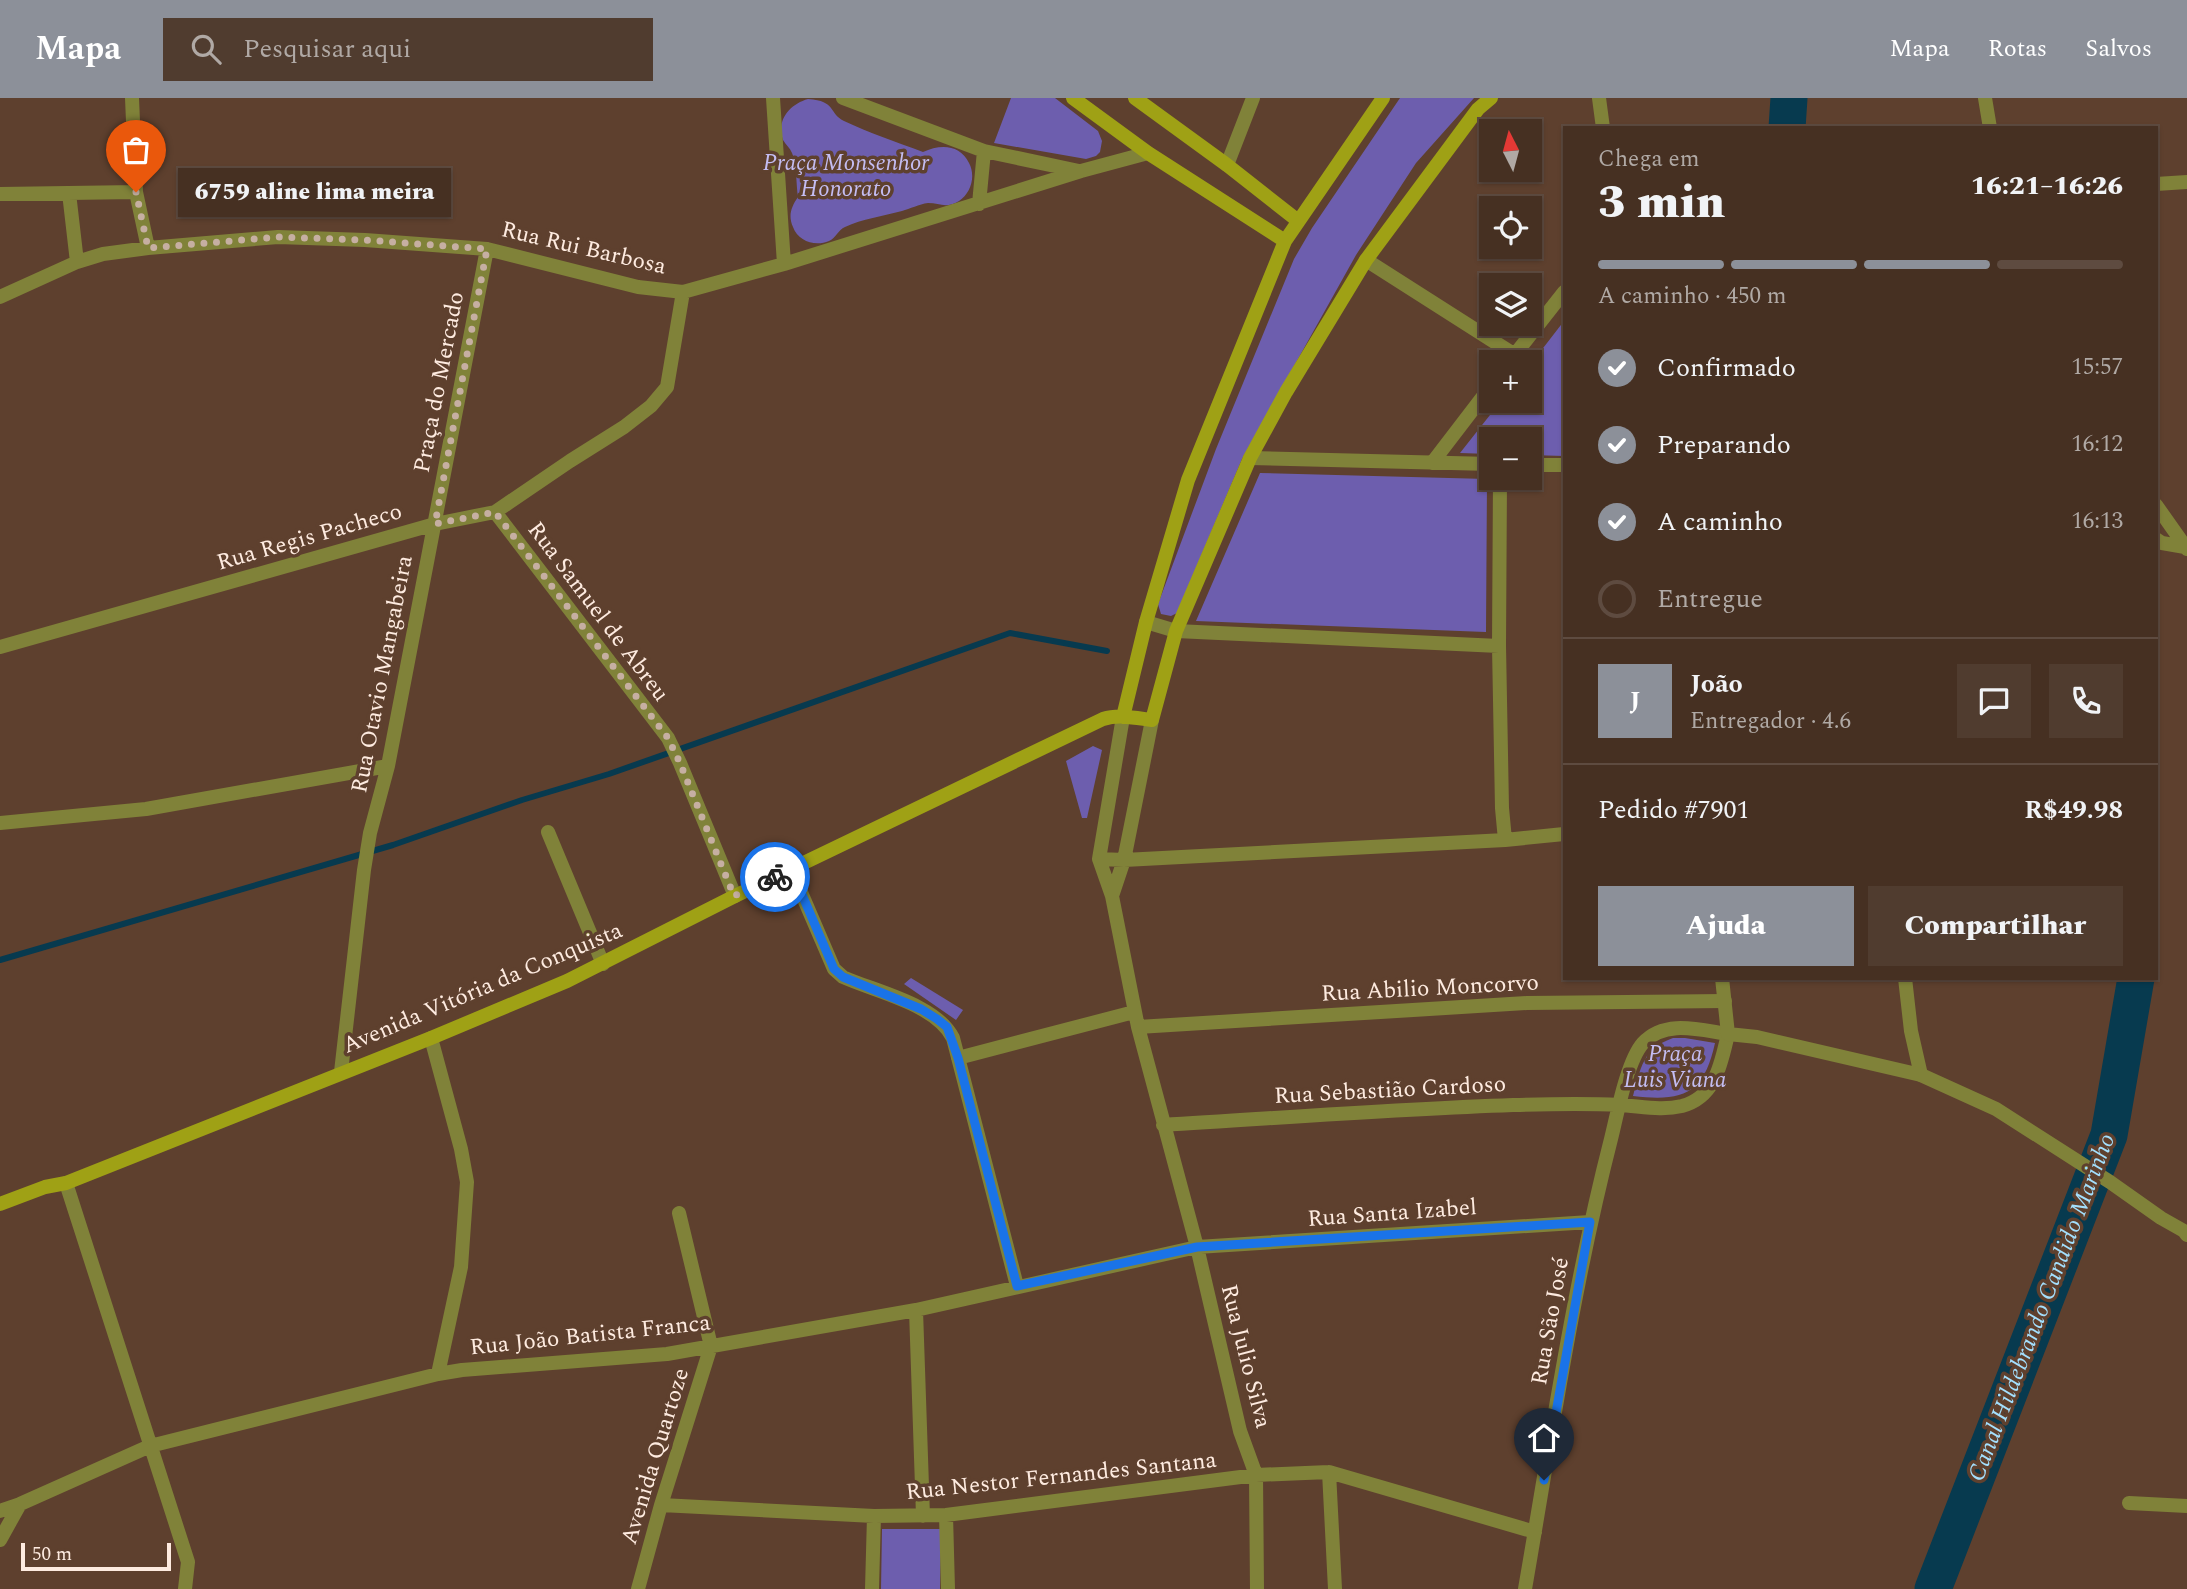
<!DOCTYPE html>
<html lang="pt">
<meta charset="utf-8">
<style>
body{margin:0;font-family:Spectral,serif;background:#503c2f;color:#f1f3f6;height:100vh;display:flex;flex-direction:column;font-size:26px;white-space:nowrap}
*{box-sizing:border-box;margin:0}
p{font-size:23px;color:#b0a9a5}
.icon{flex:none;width:38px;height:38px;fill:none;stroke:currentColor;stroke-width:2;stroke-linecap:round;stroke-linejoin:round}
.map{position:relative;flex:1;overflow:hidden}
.drawer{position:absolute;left:1563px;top:28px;width:595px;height:854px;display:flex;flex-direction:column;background:#463022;border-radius:0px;box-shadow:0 2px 5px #0004,0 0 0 2px #5e4b40}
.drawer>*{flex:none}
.needle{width:46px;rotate:354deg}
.fabs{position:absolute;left:1479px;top:21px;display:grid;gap:14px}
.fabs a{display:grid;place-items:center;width:63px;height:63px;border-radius:0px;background:#463022;box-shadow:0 2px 5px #0004,0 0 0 2px #5e4b40;font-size:35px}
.scale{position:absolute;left:21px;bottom:18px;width:150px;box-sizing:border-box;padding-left:7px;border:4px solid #feebe0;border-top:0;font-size:19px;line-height:24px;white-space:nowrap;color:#feebe0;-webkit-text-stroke:5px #5e402e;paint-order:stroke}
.pin{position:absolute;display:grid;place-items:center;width:60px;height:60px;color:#fff;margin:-72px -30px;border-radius:50% 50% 50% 0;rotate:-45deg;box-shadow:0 0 7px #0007}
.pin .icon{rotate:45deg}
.courier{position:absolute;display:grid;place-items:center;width:70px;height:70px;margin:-35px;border:5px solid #1a73e8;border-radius:50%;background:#fff;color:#222;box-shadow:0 2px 9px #0007}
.bubble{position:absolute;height:49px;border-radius:0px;background:#463022;box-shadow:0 2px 5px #0004,0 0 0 2px #5e4b40;font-size:23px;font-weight:800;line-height:49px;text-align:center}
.summary em{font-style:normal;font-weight:800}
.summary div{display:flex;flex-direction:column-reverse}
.summary{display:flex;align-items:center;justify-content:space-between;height:119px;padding:0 35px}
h1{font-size:46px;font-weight:800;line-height:52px}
.bar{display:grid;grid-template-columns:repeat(4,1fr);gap:10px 7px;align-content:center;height:84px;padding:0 35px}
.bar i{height:9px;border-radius:5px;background:#5e4b40}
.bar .current{background:#8c9099}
.bar p{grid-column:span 4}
.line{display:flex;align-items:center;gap:18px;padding:0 35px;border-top:2px solid #5e4b40}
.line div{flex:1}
.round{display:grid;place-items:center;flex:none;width:74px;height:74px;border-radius:0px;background:#503c2f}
ol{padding:0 35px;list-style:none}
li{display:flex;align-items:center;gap:21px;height:77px}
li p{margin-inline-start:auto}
li .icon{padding:7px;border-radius:50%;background:#8c9099;color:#fff;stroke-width:4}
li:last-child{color:#b0a9a5}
li i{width:38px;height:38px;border:4px solid #5e4b40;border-radius:50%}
.button{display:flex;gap:14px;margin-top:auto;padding:14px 35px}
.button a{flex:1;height:80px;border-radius:0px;background:#8c9099;color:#fff;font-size:28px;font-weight:800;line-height:80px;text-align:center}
.button a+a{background:#503c2f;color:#f1f3f6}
header{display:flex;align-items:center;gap:42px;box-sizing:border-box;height:98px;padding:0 35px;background:#8c9099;color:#fff}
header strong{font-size:33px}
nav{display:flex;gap:38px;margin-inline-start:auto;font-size:24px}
.search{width:490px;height:63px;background:#503c2f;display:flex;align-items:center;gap:18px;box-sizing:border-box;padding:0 24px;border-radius:0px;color:#b0a9a5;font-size:26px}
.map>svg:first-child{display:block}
.green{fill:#6d5eae}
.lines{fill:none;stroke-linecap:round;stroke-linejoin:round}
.stream{stroke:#073a4f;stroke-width:6}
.river{stroke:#073a4f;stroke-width:37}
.minor{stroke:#808239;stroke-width:14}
.tertiary{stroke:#808239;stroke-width:14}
.secondary{stroke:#9fa115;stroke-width:14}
.done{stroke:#c6afa2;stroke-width:7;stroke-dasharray:0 12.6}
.route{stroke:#1a73e8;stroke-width:9}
.labels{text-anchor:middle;stroke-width:7;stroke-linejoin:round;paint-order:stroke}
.park-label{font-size:23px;font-style:italic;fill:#c4bdf2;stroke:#5e402e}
.street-label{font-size:23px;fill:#feebe0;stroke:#5e402e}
.water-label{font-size:24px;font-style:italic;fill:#a3dffd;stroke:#5e402e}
</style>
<header>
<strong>Mapa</strong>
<div class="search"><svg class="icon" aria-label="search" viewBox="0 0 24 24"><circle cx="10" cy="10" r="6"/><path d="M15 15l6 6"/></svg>Pesquisar aqui</div>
<nav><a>Mapa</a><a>Rotas</a><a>Salvos</a></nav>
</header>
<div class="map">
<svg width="2187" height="1491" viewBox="0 0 2187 1491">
<rect width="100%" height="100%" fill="#5e402e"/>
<!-- green -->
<path class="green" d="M1011 0H1055L1098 33 1102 43 1100 54 1096 58 1086 61 994 45Z
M1400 0H1474L1416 65 1356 157 1242 361 1177 515 1171 518 1161 516 1158 506 1216 351 1294 161 1312 130Z
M808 1C837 3 828 15 844 23 869 35 897 44 923 54 940 46 960 46 969 65 976 78 971 95 959 103 946 111 940 105 928 105 919 106 910 111 902 113 883 118 862 121 845 129 838 132 836 140 829 143 815 149 798 143 793 129 788 118 791 109 798 99 796 87 797 66 792 55 790 50 786 47 783 42 776 22 790 6 808 1Z
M1564 223V358L1530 357V341H1491V356L1460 355 1501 303H1530V267Z
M1260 375 1487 381 1486 534 1196 523Z
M1093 648 1102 652 1087 720H1082L1066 663Z
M911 880 963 912 956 922 904 886Z
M1673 940H1685L1715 945C1704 996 1683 1004 1633 998 1641 970 1642 951 1673 940Z
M882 1431H941L940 1491H881Z"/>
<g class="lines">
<!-- stream -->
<path class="stream" d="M0 862 393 747 522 702 609 676 1010 535 1107 553"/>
<!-- river -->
<path class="river" d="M1787 30 1789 0
M1933 1491 2109 1037 2136 880"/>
<!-- minor -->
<path class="minor" d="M132 0 136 94 148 150
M773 0 784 166
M843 0 984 53 1079 73
M1985 0 1990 30
M1227 67 1253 0
M2156 86 2187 84
M69 95 77 164
M0 96 136 94
M979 106 984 53
M1366 162 1515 257
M0 199 77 164 103 156 148 150 278 139 365 142 487 151 638 189 683 194 784 166 1081 73 1148 55
M1509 264 1564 194
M1250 360 1491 366
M1432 365 1491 288
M1530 367H1564
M2156 407 2187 451
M495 414 668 640 680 665 735 798
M2156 441 2162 445 2185 449
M1146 524 1176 533 1499 548 1500 380
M1499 548 1502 710 1505 742
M0 549 435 426 495 414 570 363 624 329 651 308 667 289 683 194
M1123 619 1099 761 1112 798 1138 929 1197 1149 1240 1333 1256 1377 1257 1491
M0 725 146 711 388 668
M548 734 603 866
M1099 761 1124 762 1505 742 1564 736
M791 771 834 871 843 879C876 894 936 906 953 940L1017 1188
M1112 798 1124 762 1152 622
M1905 880 1911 933 1921 977
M1138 929 1527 905 1725 903
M431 940 461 1051 467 1084 461 1169 438 1276
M958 960 1134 914
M341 974 364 772 370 735 388 668 487 151
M1163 1027C1280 1020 1396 1011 1513 1007 1548 1006 1584 1005 1619 1007 1640 1008 1661 1013 1682 1008 1716 999 1721 965 1728 936 1700 932 1665 921 1643 945 1627 963 1617 1017 1611 1041 1573 1189 1551 1341 1525 1491
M66 1085 188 1464 185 1491
M916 1212 923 1418
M1329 1374 1335 1491
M2129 1405 2187 1408
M661 1407 874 1418 946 1417 1256 1377 1329 1374 1535 1434
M0 1413 20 1406 150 1348 438 1276 462 1272 667 1256 916 1212 1197 1149 1590 1124
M946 1417 948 1491
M0 1442 20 1406
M638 1491 661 1407 711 1248 679 1115
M872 1491 874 1418"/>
<!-- tertiary -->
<path class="tertiary" d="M1599 0 1603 30
M1722 880 1728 936 1757 939 1921 977 1996 1011 2110 1084 2161 1120 2184 1133 2187 1137"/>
<!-- secondary -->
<path class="secondary" d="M1073 0 1148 55 1285 143
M1135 0 1227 67 1297 122
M1123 619 1146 524 1188 382 1285 143 1383 0
M0 1106 45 1089 66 1085 431 940 567 883 735 798 1103 621C1119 616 1136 620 1152 622L1176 533 1250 360 1286 294 1366 162 1478 11 1491 0"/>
</g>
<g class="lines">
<!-- done -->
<path class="done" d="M136 94 148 150 278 139 365 142 487 151 435 426 495 414 668 640 680 665 734 798 775 779"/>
<!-- route -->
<path class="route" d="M775 779 791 771 834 871 843 879 921 911 937 921 947 929 958 960 1017 1188 1197 1149 1590 1124 1544 1382"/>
</g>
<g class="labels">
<!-- park labels -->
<g class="park-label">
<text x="846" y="72">Praça Monsenhor<tspan x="846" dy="26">Honorato</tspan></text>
<text x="1675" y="963">Praça<tspan x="1675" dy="26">Luis Viana</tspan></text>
</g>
<!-- street labels -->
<g class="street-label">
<text transform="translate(584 149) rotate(13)" y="8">Rua Rui Barbosa</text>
<text transform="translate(438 284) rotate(-79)" y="8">Praça do Mercado</text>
<text transform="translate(309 438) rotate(-16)" y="8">Rua Regis Pacheco</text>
<text transform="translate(599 513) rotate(53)" y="8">Rua Samuel de Abreu</text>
<text transform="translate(381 576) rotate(-79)" y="8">Rua Otavio Mangabeira</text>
<text transform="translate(482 889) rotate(-23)" y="8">Avenida Vitória da Conquista</text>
<text transform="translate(1430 889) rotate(-3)" y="8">Rua Abilio Moncorvo</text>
<text transform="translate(1390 991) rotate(-3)" y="8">Rua Sebastião Cardoso</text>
<text transform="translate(1392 1114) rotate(-4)" y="8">Rua Santa Izabel</text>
<text transform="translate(1549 1223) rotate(-80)" y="8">Rua São José</text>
<text transform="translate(590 1236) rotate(-6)" y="8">Rua João Batista Franca</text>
<text transform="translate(1247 1258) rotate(76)" y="8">Rua Julio Silva</text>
<text transform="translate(654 1358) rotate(-73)" y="8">Avenida Quartoze</text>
<text transform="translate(1061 1377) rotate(-6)" y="8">Rua Nestor Fernandes Santana</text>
</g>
<!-- water labels -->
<g class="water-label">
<text transform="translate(2041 1209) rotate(-69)" y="8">Canal Hildebrando Candido Marinho</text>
</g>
</g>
</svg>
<div class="fabs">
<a><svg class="needle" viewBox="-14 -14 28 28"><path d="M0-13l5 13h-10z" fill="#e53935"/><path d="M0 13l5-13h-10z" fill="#b0a9a5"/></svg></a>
<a><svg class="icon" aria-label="locate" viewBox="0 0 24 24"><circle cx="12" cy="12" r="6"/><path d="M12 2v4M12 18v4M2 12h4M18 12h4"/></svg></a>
<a><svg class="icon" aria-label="layers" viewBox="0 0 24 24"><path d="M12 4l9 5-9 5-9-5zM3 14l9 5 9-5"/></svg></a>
<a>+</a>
<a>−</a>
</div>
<div class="scale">50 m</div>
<div class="pin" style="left:136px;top:94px;background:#ea580c"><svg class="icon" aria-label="bag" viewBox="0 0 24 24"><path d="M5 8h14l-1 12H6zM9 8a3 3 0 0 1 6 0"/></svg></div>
<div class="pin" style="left:1544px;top:1382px;background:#1f2937"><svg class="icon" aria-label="home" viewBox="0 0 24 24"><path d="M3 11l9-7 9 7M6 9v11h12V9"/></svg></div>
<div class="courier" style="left:775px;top:779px"><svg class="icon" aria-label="bike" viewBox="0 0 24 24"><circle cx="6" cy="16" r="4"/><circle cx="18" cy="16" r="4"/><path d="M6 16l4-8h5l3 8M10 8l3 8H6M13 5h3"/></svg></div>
<div class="bubble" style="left:178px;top:70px;width:273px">6759 aline lima meira</div>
<section class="drawer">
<div class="summary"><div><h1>3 min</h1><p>Chega em</p></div><em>16:21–16:26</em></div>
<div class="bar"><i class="current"></i><i class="current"></i><i class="current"></i><i></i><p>A caminho · 450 m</p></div>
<ol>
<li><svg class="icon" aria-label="check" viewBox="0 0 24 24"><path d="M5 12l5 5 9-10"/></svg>Confirmado<p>15:57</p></li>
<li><svg class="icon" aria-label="check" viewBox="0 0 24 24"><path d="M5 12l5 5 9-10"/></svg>Preparando<p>16:12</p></li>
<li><svg class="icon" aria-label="check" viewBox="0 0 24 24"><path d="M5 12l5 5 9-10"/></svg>A caminho<p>16:13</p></li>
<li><i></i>Entregue</li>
</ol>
<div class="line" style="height:126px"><b class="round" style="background:#8c9099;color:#fff">J</b><div><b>João</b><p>Entregador · 4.6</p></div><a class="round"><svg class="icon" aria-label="chat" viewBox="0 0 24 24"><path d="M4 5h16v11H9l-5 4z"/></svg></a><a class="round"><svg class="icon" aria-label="phone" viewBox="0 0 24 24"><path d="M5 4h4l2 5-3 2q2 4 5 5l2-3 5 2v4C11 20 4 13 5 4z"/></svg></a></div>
<div class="line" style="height:91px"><div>Pedido #7901</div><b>R$49.98</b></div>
<div class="button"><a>Ajuda</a><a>Compartilhar</a></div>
</section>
</div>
